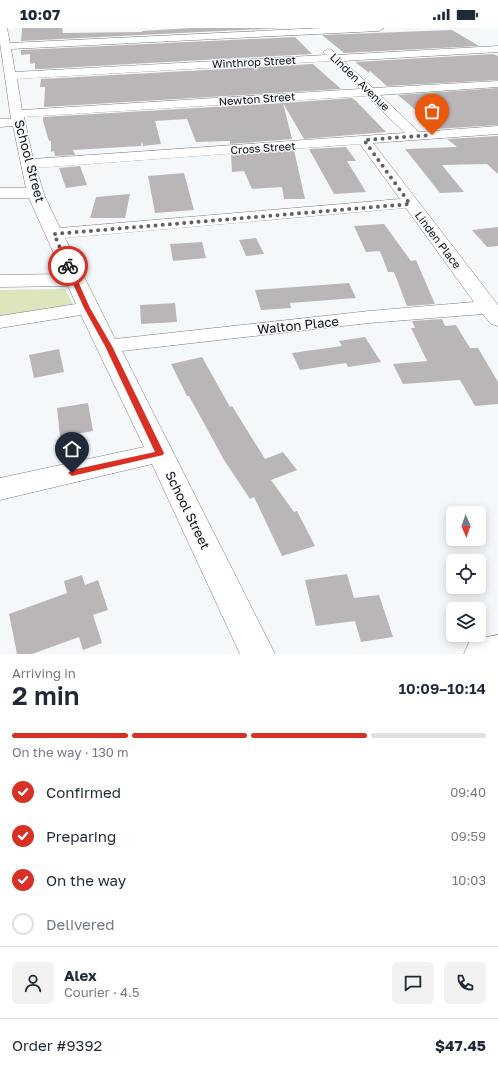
<!DOCTYPE html>
<meta charset="utf-8">
<style>
body{margin:0;font-family:"Golos Text",sans-serif;background:#f2f2f3;color:#1f2937;height:100vh;display:flex;flex-direction:column;font-size:15px;white-space:nowrap}
*{box-sizing:border-box;margin:0}
p{font-size:13px;color:#747a83}
.icon{flex:none;width:22px;height:22px;fill:none;stroke:currentColor;stroke-width:2;stroke-linecap:round;stroke-linejoin:round}
.map{position:relative;height:626px;overflow:hidden}
.sheet{display:flex;flex-direction:column;background:#fff;flex:1}
.sheet>*{flex:none}
.needle{width:26px;rotate:178deg}
.controls{position:absolute;left:446px;top:478px;display:grid;gap:8px}
.controls a{display:grid;place-items:center;width:40px;height:40px;border-radius:6px;background:#fff;box-shadow:0 2px 10px #0003;font-size:20px}
.pin{position:absolute;display:grid;place-items:center;width:34px;height:34px;color:#fff;margin:-41px -17px;border-radius:50% 50% 50% 0;rotate:-45deg;box-shadow:0 0 4px #0007}
.pin .icon{rotate:45deg}
.courier{position:absolute;display:grid;place-items:center;width:40px;height:40px;margin:-20px;border:3px solid #d93025;border-radius:50%;background:#fff;color:#222;box-shadow:0 1px 5px #0007}
.overview em{font-style:normal;font-weight:600}
.overview div{display:flex;flex-direction:column-reverse}
.overview{display:flex;align-items:center;justify-content:space-between;height:68px;padding:0 12px}
h1{font-size:26px;font-weight:600;line-height:30px}
.bar{display:grid;grid-template-columns:repeat(4,1fr);gap:6px 4px;align-content:center;height:48px;padding:0 12px}
.bar i{height:5px;border-radius:3px;background:#e0e1e3}
.bar .selected{background:#d93025}
.bar p{grid-column:span 4}
.line{display:flex;align-items:center;gap:10px;padding:0 12px;border-top:1px solid #e0e1e3}
.line div{flex:1}
.round{display:grid;place-items:center;flex:none;width:42px;height:42px;border-radius:6px;background:#f2f2f3}
ol{padding:0 12px;list-style:none}
li{display:flex;align-items:center;gap:12px;height:44px}
li p{margin-inline-start:auto}
li .icon{padding:4px;border-radius:50%;background:#d93025;color:#fff;stroke-width:4}
li:last-child{color:#747a83}
li i{width:22px;height:22px;border:2px solid #e0e1e3;border-radius:50%}
.status{display:flex;justify-content:space-between;align-items:center;height:28px;padding:0 20px;background:#fff;direction:ltr}
.status svg{height:11px;fill:currentColor}
.map>svg:first-child{display:block}
.green{fill:#dce5bc}
.building{fill:#bab6b8}
.lines{fill:none;stroke-linecap:round;stroke-linejoin:round}
.minor-casing{stroke:#7a7d80;stroke-width:1}
.minor{fill:#fff;fill-rule:evenodd}
.route{fill:#d93025}
.done{stroke:#5f6164;stroke-width:4;stroke-dasharray:0 7.2}
.labels{text-anchor:middle;stroke-width:3;stroke-linejoin:round;paint-order:stroke}
.far-street-label{font-size:11px;fill:#0f1012;stroke:#f4f8fb}
.street-label{font-size:13px;fill:#0f1012;stroke:#f4f8fb}
</style>
<div class="status"><b>10:07</b><svg viewBox="0 0 49 12"><path d="M0 12V9h3v3zM5 12V6h3v6zM10 12V3h3v9zM15 12V0h3v12zM26 1h20v11H26zM47 4h2v5h-2z"/></svg></div>
<div class="map">
<svg width="498" height="626" viewBox="0 0 498 626">
<rect width="100%" height="100%" fill="#f4f8fb"/>
<!-- green -->
<path class="green" d="M65 261 74 278 0 290V262Z"/>
<!-- building -->
<path class="building" d="M22 0H62L63 5 142 4V3L192 0H283L21 13Z
M452 2 479 18 344 25 322 7Z
M295 9 312 26 42 41H35V35L30 36V26L21 27V22Z
M493 26 498 28V52L387 58 370 43 369 45 355 34Z
M313 36 341 61 44 79 45 59H40L41 51Z
M498 60V97L436 101 429 96H432L398 67Z
M352 70 356 73 386 104 304 111 283 75Z
M283 75 292 111 230 116V113L196 114 187 91 155 93 161 116 143 118 142 113 141 118 73 122 75 127 55 128 54 123 51 124V113H49L43 93V89Z
M498 108V146L487 136 442 137 464 164 440 165 405 121 457 119 447 111Z
M346 119 356 133H347L366 164 334 166 309 121Z
M294 122 305 171H284L282 159 252 161 244 143 232 144 231 127Z
M80 138 87 157 66 160 59 140Z
M184 145 194 182 155 185 148 148Z
M130 166 125 190H90L96 169Z
M384 196 411 233 416 232 435 276 407 278 394 244H388L380 223 366 224 354 198Z
M498 199V218L487 219 472 202Z
M256 210 264 226 246 228 239 212Z
M202 214 206 230 173 233 170 216Z
M349 255 356 270 290 275 291 280 261 282 255 262Z
M175 275 177 294 141 296 140 277Z
M442 291 445 298 456 297 470 320H478L498 354V376L475 378 460 352 403 356 393 336 427 333 411 300H415L412 293Z
M365 309 381 334 348 339 346 335 300 342 292 325 342 318 339 313Z
M59 321 64 344 34 350 29 327Z
M202 329 230 379 232 378 265 431 283 424 297 442 271 452 294 484 297 483 315 518 282 528 254 469 250 471 224 432 189 368H187L171 336Z
M88 375 93 403 60 409 57 380Z
M347 546 354 570 379 567 393 609 361 614 355 593 316 598 305 552Z
M82 547 85 557 98 552 108 582 93 587 102 615 83 622 79 609 32 626H17L9 586 67 565 64 553Z"/>
<g class="lines">
<defs>
<path id="minor" d="M0 0H7L10 15 322 0H384L379 3 11 21 15 44 326 27 323 24 328 21 332 22 337 27 498 18V24L343 33 373 60 498 53V59L380 67 419 104 498 98V106L373 115 498 277V298L491 296 483 286 369 295 122 323 275 626H240L152 436 0 472V450L144 419 81 287 0 300V288L76 276 68 258 0 259V247L63 246 29 170H0V160H26L13 98 0 99V91H11L0 15ZM332 33 360 61 22 82 17 51ZM367 68 405 105 33 131 24 89ZM360 116 400 171 60 200 45 169 36 140ZM406 180 474 274 369 283 115 311 65 210Z
M498 607V626H464L469 614 481 610Z"/>
</defs>
<!-- minor casing -->
<use href="#minor" class="minor-casing"/>
<!-- minor -->
<use href="#minor" class="minor"/>
</g>
<!-- route -->
<path class="route" d="M68 236 71 238 90 280 112 318 164 425 163 427 72 448 68 445 72 442 155 424 105 318 84 280 65 238Z"/>
<g class="lines">
<!-- done -->
<path class="done" d="M68 238 54 206 410 176 364 112 432 107"/>
</g>
<g class="labels">
<!-- far-street labels -->
<g class="far-street-label">
<text transform="translate(254 34) rotate(-3)" y="4">Winthrop Street</text>
<text transform="translate(360 54) rotate(44)" y="4">Linden Avenue</text>
<text transform="translate(257 71) rotate(-4)" y="4">Newton Street</text>
<text transform="translate(263 120) rotate(-4)" y="4">Cross Street</text>
<text transform="translate(438 212) rotate(53)" y="4">Linden Place</text>
</g>
<!-- street labels -->
<g class="street-label">
<text transform="translate(30 133) rotate(75)" y="5">School Street</text>
<text transform="translate(298 297) rotate(-6)" y="5">Walton Place</text>
<text transform="translate(188 482) rotate(64)" y="5">School Street</text>
</g>
</g>
</svg>
<div class="controls">
<a><svg class="needle" viewBox="-14 -14 28 28"><path d="M0-13l5 13h-10z" fill="#e53935"/><path d="M0 13l5-13h-10z" fill="#747a83"/></svg></a>
<a><svg class="icon" aria-label="locate" viewBox="0 0 24 24"><circle cx="12" cy="12" r="6"/><path d="M12 2v4M12 18v4M2 12h4M18 12h4"/></svg></a>
<a><svg class="icon" aria-label="layers" viewBox="0 0 24 24"><path d="M12 4l9 5-9 5-9-5zM3 14l9 5 9-5"/></svg></a>
</div>
<div class="pin" style="left:432px;top:107px;background:#ea580c"><svg class="icon" aria-label="bag" viewBox="0 0 24 24"><path d="M5 8h14l-1 12H6zM9 8a3 3 0 0 1 6 0"/></svg></div>
<div class="pin" style="left:72px;top:445px;background:#1f2937"><svg class="icon" aria-label="home" viewBox="0 0 24 24"><path d="M3 11l9-7 9 7M6 9v11h12V9"/></svg></div>
<div class="courier" style="left:68px;top:238px"><svg class="icon" aria-label="bike" viewBox="0 0 24 24"><circle cx="6" cy="16" r="4"/><circle cx="18" cy="16" r="4"/><path d="M6 16l4-8h5l3 8M10 8l3 8H6M13 5h3"/></svg></div>
</div>
<section class="sheet">
<div class="overview"><div><h1>2 min</h1><p>Arriving in</p></div><em>10:09–10:14</em></div>
<div class="bar"><i class="selected"></i><i class="selected"></i><i class="selected"></i><i></i><p>On the way · 130 m</p></div>
<ol>
<li><svg class="icon" aria-label="check" viewBox="0 0 24 24"><path d="M5 12l5 5 9-10"/></svg>Confirmed<p>09:40</p></li>
<li><svg class="icon" aria-label="check" viewBox="0 0 24 24"><path d="M5 12l5 5 9-10"/></svg>Preparing<p>09:59</p></li>
<li><svg class="icon" aria-label="check" viewBox="0 0 24 24"><path d="M5 12l5 5 9-10"/></svg>On the way<p>10:03</p></li>
<li><i></i>Delivered</li>
</ol>
<div class="line" style="height:72px"><a class="round"><svg class="icon" aria-label="person" viewBox="0 0 24 24"><circle cx="12" cy="8" r="4"/><path d="M4 21q1-7 8-7t8 7"/></svg></a><div><b>Alex</b><p>Courier · 4.5</p></div><a class="round"><svg class="icon" aria-label="chat" viewBox="0 0 24 24"><path d="M4 5h16v11H9l-5 4z"/></svg></a><a class="round"><svg class="icon" aria-label="phone" viewBox="0 0 24 24"><path d="M5 4h4l2 5-3 2q2 4 5 5l2-3 5 2v4C11 20 4 13 5 4z"/></svg></a></div>
<div class="line" style="height:52px"><div>Order #9392</div><b>$47.45</b></div>
</section>
